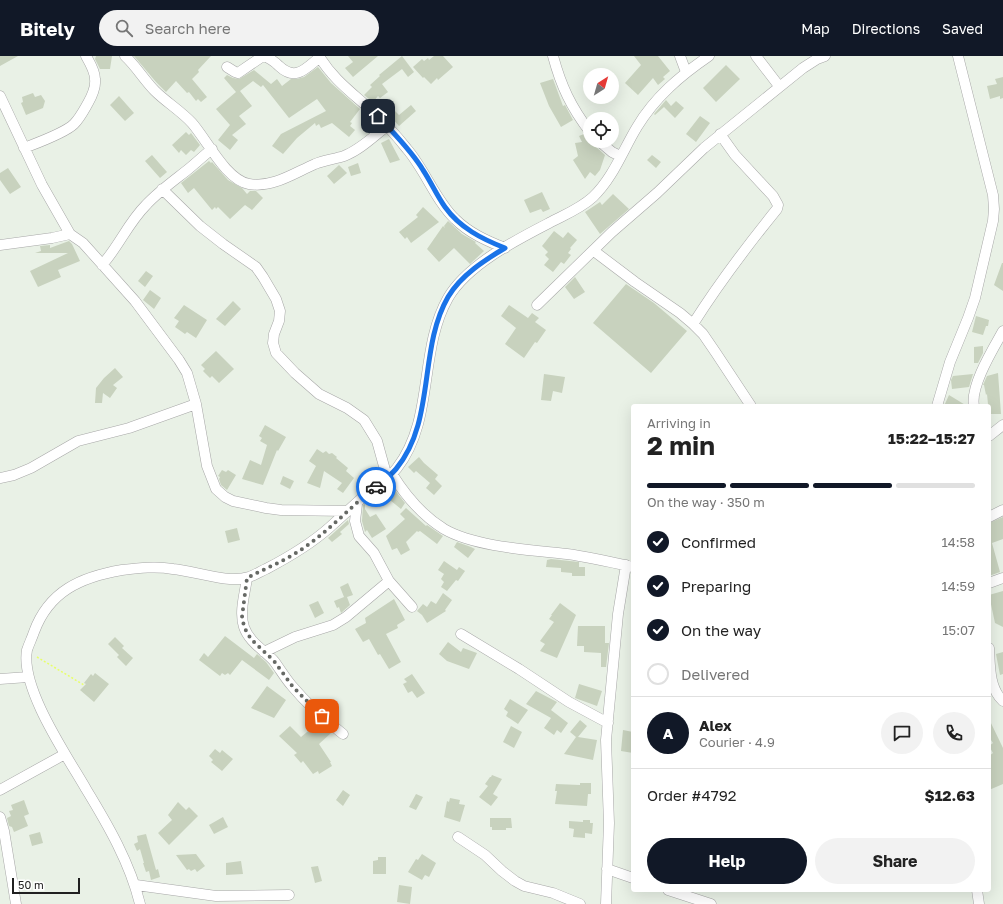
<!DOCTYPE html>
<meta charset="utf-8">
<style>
body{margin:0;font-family:"Golos Text",sans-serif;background:#f2f2f2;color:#222;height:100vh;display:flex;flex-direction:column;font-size:15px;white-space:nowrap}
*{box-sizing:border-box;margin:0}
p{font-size:13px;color:#767676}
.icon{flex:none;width:22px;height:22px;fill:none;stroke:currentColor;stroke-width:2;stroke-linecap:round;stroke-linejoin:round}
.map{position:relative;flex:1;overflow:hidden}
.details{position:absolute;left:631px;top:348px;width:360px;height:488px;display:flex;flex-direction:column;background:#fff;border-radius:4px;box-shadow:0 4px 16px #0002}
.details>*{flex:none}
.needle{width:26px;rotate:37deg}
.tools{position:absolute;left:583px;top:12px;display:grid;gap:8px}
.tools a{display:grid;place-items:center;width:36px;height:36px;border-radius:50%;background:#fff;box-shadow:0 4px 16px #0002;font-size:20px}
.scale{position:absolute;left:12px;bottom:10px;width:68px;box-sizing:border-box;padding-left:4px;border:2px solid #202020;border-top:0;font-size:11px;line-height:14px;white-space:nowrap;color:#202020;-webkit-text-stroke:3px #fff;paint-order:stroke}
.pin{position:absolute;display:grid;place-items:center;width:34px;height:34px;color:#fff;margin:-17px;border-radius:8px;box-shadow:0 2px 6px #0006}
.courier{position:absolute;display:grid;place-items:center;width:40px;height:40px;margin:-20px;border:3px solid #1a73e8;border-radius:50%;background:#fff;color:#222;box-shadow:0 1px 5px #0007}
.summary em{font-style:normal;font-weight:700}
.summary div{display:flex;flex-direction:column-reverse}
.summary{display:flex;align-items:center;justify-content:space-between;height:68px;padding:0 16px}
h1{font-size:26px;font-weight:700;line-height:30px}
.bar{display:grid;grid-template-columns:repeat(4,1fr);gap:6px 4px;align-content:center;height:48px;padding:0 16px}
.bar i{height:5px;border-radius:3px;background:#e0e0e0}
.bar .active{background:#111827}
.bar p{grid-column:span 4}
.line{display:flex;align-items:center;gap:10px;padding:0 16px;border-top:1px solid #e0e0e0}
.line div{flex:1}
.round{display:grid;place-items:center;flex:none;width:42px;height:42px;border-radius:21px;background:#f2f2f2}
ol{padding:0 16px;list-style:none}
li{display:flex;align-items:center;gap:12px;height:44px}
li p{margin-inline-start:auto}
li .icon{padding:4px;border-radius:50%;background:#111827;color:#fff;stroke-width:4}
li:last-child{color:#767676}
li i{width:22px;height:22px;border:2px solid #e0e0e0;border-radius:50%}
.action{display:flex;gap:8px;margin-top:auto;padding:8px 16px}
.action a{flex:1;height:46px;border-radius:24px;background:#111827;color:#fff;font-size:16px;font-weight:700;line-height:46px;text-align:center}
.action a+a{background:#f2f2f2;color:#222}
header{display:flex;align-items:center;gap:24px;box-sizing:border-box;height:56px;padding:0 20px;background:#111827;color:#fff}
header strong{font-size:19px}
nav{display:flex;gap:22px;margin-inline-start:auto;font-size:14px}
.search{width:280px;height:36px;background:#f2f2f2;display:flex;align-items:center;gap:10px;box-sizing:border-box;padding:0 14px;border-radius:22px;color:#767676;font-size:15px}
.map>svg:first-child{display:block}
.building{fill:#c8d2be}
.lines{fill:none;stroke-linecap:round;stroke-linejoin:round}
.street-casing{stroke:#a7a7a7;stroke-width:11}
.path{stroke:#e8ff69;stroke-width:1.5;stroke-dasharray:2 2;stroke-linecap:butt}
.street{stroke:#fff;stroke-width:10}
.done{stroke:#666965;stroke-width:4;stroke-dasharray:0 7.2}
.route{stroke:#1a73e8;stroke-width:5}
</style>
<header>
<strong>Bitely</strong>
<div class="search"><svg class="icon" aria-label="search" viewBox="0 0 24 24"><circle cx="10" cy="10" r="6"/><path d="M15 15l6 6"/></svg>Search here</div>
<nav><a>Map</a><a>Directions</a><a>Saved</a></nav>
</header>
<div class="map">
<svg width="1003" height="848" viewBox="0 0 1003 848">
<rect width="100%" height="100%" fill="#e9f1e6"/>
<!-- building -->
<path class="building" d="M0 0H18L0 10Z
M96 0H112L110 13H100L95 3Z
M134 0H211L198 14 199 16 192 23 207 41 201 46 198 43 196 45 189 36 187 37 176 25 166 36 156 26Z
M348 0H378L353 21 345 12 353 6Z
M402 0 414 16 408 21 402 13 382 28 388 36 380 42 378 40 373 46 364 39 372 31 370 29 380 20 379 19Z
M434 0H443L453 11 438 24 437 22 431 28 424 21 423 22 413 11 422 3 424 5 428 2 429 4Z
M634 0H658L670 15 663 21 665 23 658 29 653 22 638 39 625 27 641 9Z
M726 9 740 23 716 46 703 32Z
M318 11 331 27 360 53 350 66 352 67 350 70 355 74 349 81 332 67 321 72 319 68 316 70 315 67 297 82 283 98 272 90 281 78 326 55 317 43 289 62 263 29 261 31 253 25 240 35 252 50 239 60 246 68 232 79 238 84 230 94 218 84 230 69 216 53 236 36 224 22 227 19 233 22 239 23 254 14 271 28 277 23 282 30 291 23H297L304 21Z
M1003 21V42L1000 43V40L990 43 987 30 997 28 995 23Z
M553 23 563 50 565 49 573 64 561 71 549 50 540 27Z
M33 37 35 41 41 39 45 45 43 52 26 59 21 47 23 46 22 41Z
M119 40 134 57 125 65 110 49Z
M666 44 671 50 676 45 684 52 675 62 664 51 655 59 654 58Z
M411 49 416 55 399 70 388 58 393 53 399 59Z
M700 60 710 67 696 86 686 78Z
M186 76 189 79 191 77 200 89 194 96 191 94 186 99 181 94 179 97 172 89Z
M584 78 587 82H590V85H593L595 90 605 99 600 114 595 120 590 116 585 123 573 104 578 100 575 87 582 86 579 80Z
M389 83 400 104 390 107 381 87Z
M152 99 167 116 160 122 145 105Z
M652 99 661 106 656 112 647 104Z
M209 105 211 107 212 106 228 124 242 132 247 138 250 135H256L263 142 252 154 245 149 230 163 218 151 216 153 215 151 212 154 194 132 188 137 181 127Z
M358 107 361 117 351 120 348 111Z
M339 109 347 117 334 128 327 120Z
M8 112 21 131 10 138 0 124V117Z
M542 136 550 153 543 156 541 153 530 157 524 144Z
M613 138 629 153 600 178 585 156 600 146 602 149Z
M423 151 439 166 411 187 407 181 405 183 399 176 418 161 416 159Z
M448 165 462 178 476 186 475 187 484 195 470 208 454 192 439 206 427 193 443 170 445 172 444 170Z
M554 175 563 182 568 176 577 184 570 192 571 193 568 197 571 199 564 208 561 206 553 216 544 209 549 203 545 199 548 196 542 190Z
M69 185 72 188 80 205 58 214 61 221 38 231 30 215 68 197H35L41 195 40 190 50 189V192Z
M1002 207H1003V235L994 229Z
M146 215 153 220 145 231 138 225Z
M575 221 585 236 574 243 565 231Z
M626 228 654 247 687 275 651 317 593 267Z
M150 234 161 242 154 253 143 244Z
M233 245 241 253 225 270 216 263Z
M184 249 207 264 196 282 187 276 185 278 175 271 179 265 174 262Z
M509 249 528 262 532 257 539 262 535 266 546 274 537 287 535 286 524 302 505 288 516 272 501 260Z
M976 260 989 264 988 270H986L983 279 972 276Z
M983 290V297L978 307H974V291Z
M216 295 234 313 219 327 212 320 210 322 203 315 205 313 201 309Z
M115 312 123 321 113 329 117 332 110 342 103 337 102 347H95L96 332 104 322Z
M998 317 1001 358H989L987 338 986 339 984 329H983L987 320Z
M544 318 565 321 562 337 553 335 551 345 541 344Z
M973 318 969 331 952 333 951 324 953 320Z
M949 339 967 350H944Z
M265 369 286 381 278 395 277 394 263 429 242 423 250 404 261 409 267 389 260 385 262 382 259 380Z
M317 393 323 397 326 395 329 398 332 397 337 401 336 402 348 412 346 415 354 422 343 437 337 433 342 427 324 415 320 432 307 427 316 410 309 405Z
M419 401 424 407 438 419 435 423 442 430 434 439 426 432 430 427 416 415 414 417 408 411Z
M222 414 226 416 228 414 236 419 227 434 221 429 219 423 220 421 218 420Z
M283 420 294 425 290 433 280 428Z
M389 429 394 433 405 447 401 453 380 436Z
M365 448V453L370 461 376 458 386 473 372 482 367 474 365 476 362 465 363 449Z
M406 452 426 470 427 469 443 480 437 488 420 475 418 476 417 475 406 486 410 494 401 499 397 492 392 494 386 480 405 463 400 458Z
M1003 461V483L992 487 1000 516 989 520V467Z
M348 464 349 468 340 476 342 478 332 486 328 482Z
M237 472 240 484 228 487 225 475Z
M457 486 471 491 475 493 468 502 454 491Z
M551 503 579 506V511H585V520H572V517L561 516V512L546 511 547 504Z
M444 505 457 514 459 511 465 515 458 525 456 524 447 535 441 531 444 526 441 523 444 518 438 514Z
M348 527 353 539 347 541 350 549 341 557 339 551 337 552 334 545 344 541 340 531Z
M1003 535V571L995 567 989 539Z
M443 537 452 544 445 554 446 555 427 567 422 559 417 555 423 548 427 551 431 545 436 548Z
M394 543 405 564 397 569 398 572 386 578 401 606 389 613 380 598 378 599 369 583 363 586 355 573 366 567 365 562Z
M318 545 324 557 315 562 309 549Z
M560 547 576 559 557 602 540 595 545 588 540 585 554 566 549 563 552 559H551Z
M578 570H605V587H609L606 611H601V597L584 596V590H577Z
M225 580 254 602 257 598 266 606 274 617 269 624 242 604 230 619 228 617 225 619 222 617 220 620 199 604 204 597 208 601Z
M115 581 124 590 122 592 133 602 126 610 117 601 119 599 108 588Z
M448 586 461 596 463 592 477 597 469 613 447 605 439 598Z
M1003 596V618L1000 619 996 598Z
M95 617 109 628 94 646 80 634 86 628 84 627 91 618 93 620Z
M412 618 425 637 417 642 412 635 408 637 403 628 407 626 404 623Z
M579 628 602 635 597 650 575 642Z
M267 630 286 644 274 662 251 652Z
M536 635 557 646 551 654 568 667 561 677 557 674 554 679 544 672 551 662 526 648Z
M510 643 528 654 518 668 506 660 508 656 504 653Z
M989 663 1003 692V728L989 734V700L993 697 989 690 993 687 989 681Z
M580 664 587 670 578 681 597 684 593 704 564 698 576 681 570 676Z
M319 666 331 677 319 688 331 706H330L332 710 319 718 318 715 313 718 303 705 301 707 294 699 297 697 279 680 290 670 301 681Z
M511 670 522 676 514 692 503 686Z
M623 674 633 676V697L621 695Z
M215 693 220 697 222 694 233 703 222 715 211 706 213 704 209 700Z
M492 719 502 723 493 738 498 741 491 750 479 741 488 730 485 728 490 721H491Z
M580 727H591V738H588L587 750 555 748 557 735H555L556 728 580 729Z
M343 734 350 739 343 750 336 744Z
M416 738 423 741 416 754 409 751Z
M450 742 460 744 459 748 465 749 460 766 444 761 447 745 449 746Z
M24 744 29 758 24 760 28 770 14 776 12 771 9 770 7 762 11 760 9 755 13 754 11 749Z
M178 746 186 754 189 751 198 760 169 789 158 777 172 764 168 759Z
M223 761 228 771 214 778 209 769Z
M490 762H511L512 772H506V774H492V771H490Z
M583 764H590V767H593L592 778 585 777V782L573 781 574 773 569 772V765L583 766Z
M40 776 43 787 32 790 29 779Z
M146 778 156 814 158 813 160 821 151 824 149 815 146 816 143 807H144L140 793 137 795 134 788 138 786 137 780Z
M196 798 205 810 197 816 195 813 191 815 189 813 187 814 176 799Z
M422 798 436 807 429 821 425 819 422 824 408 816 416 803 418 804Z
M378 801H386V818H373V805L378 804Z
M241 805 243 818 226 819V807Z
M318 810 322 825 315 827 311 811Z
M399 829 412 831 410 848 397 846Z"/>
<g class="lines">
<defs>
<path id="street" d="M125 0C136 10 144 24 155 35 166 46 181 55 192 67 207 84 226 124 249 128 273 132 294 117 315 108 325 104 335 103 344 100 360 94 374 80 387 70
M319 0C332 22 351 36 370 53 383 65 396 79 407 93 425 114 436 145 455 163 469 177 487 185 505 192
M553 0C561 30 571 51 590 76
M680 0 686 16
M756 0 779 30
M227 11 235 16 238 17 263 0C270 2 275 6 279 10 296 26 306 12 320 1
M0 40 42 129 70 178
M599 85 612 96 620 100
M24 92C37 87 65 77 74 68 80 62 84 54 88 47 92 40 96 31 95 23 95 15 90 7 86 0
M162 133 200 170 223 188 256 211 263 221 276 243 280 255 279 265 274 278 273 287 276 297 295 317 319 338 347 352 364 364 377 385 385 414 388 421
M0 189 52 182 70 178 83 187 135 245 179 304 187 317 196 348 207 410 216 433 225 441 233 445 266 452 281 454 348 455
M594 195 635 226 680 257 693 268 703 278 716 297 751 350
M102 209C119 190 128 167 146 149 158 136 172 126 186 115 195 108 203 100 212 93
M537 249 612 176 657 137 704 92 803 12 817 3 825 0
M693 268C719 227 747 190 777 153L778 149 773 140 735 99 720 78
M937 350 950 306 968 262 975 242 993 165 994 153 993 139 958 0
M974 350C970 330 993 293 1003 275
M989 380 1003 369
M392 418C405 439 423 460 444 473 475 491 531 494 567 498 589 501 611 506 633 511
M0 422 14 419 31 412 78 385 129 372 196 348
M357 448 355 465 359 480 374 497 389 525 412 551
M989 461 1003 454
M247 522C245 537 239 556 244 571 249 586 264 594 274 605 280 613 285 622 292 630 307 648 325 664 343 678
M989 527 1003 522
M461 578 519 613 569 646 608 667
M989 592C990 610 989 632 1003 645
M264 596 295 581 333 569 346 561 389 525
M0 623 28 621
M0 734 65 698
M0 761 4 775 16 848
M458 781 485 799 502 815 515 825 524 830 553 837 580 848
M607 813 633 822
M136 829 216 840 289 839
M668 834 711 848
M977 834 979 848
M140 848C130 807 108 769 86 733 67 700 20 632 27 594 29 588 32 582 34 576 49 535 81 521 122 514 139 512 156 510 173 513 195 515 228 528 249 521 255 519 261 515 266 513 289 501 311 488 330 471 341 461 352 451 363 441 374 431 388 424 397 412 435 363 418 295 448 242 467 209 516 184 549 167 564 159 580 153 593 141 613 122 623 94 637 71 655 41 680 20 709 0
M606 848 609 767 606 684 618 558 626 509"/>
</defs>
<!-- street casing -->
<use href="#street" class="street-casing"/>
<!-- path -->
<path class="path" d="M37 601 84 629"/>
<!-- street -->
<use href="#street" class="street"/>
</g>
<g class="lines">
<!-- done -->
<path class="done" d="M322 660 293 631 274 605 252 584 247 577 244 570 242 561 247 522C266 512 287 504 305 491 330 474 351 450 376 431"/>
<!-- route -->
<path class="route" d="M376 431C383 425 390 420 396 413 436 365 418 293 448 241 461 219 485 204 505 192 482 183 460 172 445 151 437 140 431 126 423 114 411 94 394 78 378 60"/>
</g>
</svg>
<div class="tools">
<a><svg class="needle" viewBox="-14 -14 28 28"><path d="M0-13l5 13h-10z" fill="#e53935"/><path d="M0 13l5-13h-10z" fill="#767676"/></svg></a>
<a><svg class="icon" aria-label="locate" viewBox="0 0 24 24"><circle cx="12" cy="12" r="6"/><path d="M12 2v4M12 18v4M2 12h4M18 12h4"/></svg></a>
</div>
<div class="scale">50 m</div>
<div class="pin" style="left:322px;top:660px;background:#ea580c"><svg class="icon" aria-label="bag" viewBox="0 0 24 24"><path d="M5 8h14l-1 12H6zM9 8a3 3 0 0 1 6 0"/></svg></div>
<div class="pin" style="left:378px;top:60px;background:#1f2937"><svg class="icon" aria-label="home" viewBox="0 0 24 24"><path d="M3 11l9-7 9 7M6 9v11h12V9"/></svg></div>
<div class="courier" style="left:376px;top:431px"><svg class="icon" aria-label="car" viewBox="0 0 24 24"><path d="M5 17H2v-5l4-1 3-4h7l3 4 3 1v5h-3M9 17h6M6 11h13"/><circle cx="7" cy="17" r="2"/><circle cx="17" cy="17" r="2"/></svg></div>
<section class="details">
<div class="summary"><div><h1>2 min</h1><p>Arriving in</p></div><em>15:22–15:27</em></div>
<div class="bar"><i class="active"></i><i class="active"></i><i class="active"></i><i></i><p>On the way · 350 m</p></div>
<ol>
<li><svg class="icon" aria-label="check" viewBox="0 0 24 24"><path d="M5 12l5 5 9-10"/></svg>Confirmed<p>14:58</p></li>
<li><svg class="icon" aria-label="check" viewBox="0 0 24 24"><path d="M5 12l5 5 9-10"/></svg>Preparing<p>14:59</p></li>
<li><svg class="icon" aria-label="check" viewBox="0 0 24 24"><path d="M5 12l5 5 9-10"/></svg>On the way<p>15:07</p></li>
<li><i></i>Delivered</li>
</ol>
<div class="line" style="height:72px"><b class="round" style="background:#111827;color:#fff">A</b><div><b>Alex</b><p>Courier · 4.9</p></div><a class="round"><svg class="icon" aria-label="chat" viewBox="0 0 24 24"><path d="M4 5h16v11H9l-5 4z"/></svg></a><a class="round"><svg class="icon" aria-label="phone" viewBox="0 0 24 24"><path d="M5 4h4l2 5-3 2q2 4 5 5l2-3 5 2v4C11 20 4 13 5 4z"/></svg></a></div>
<div class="line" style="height:52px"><div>Order #4792</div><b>$12.63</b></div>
<div class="action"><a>Help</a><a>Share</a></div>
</section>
</div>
